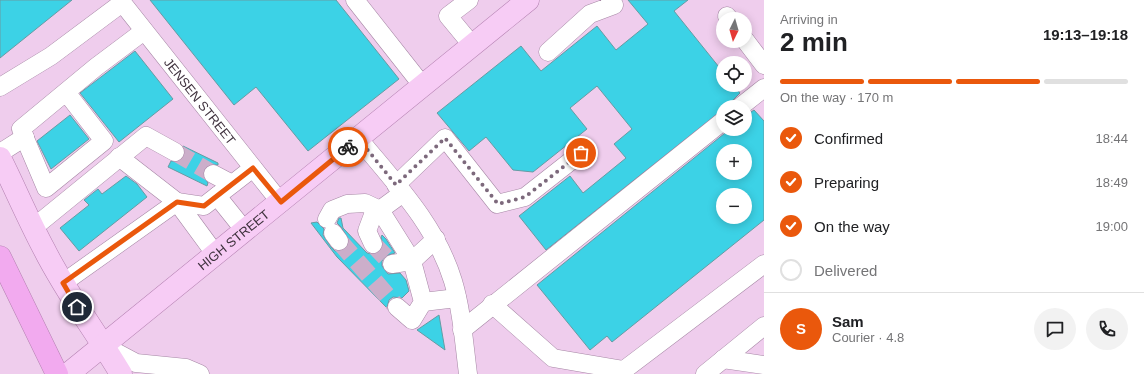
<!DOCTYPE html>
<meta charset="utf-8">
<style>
body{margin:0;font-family:Helvetica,sans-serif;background:#f2f2f2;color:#202124;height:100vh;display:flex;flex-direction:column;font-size:15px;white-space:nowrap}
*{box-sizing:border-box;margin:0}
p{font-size:13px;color:#757577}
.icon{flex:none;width:22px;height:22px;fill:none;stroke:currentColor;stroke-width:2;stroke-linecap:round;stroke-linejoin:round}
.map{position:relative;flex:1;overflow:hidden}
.panel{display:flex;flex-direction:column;background:#fff;width:380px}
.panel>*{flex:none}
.needle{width:26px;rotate:185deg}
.buttons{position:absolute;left:716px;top:12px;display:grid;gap:8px}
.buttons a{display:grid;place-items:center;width:36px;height:36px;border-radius:50%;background:#fff;box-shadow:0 2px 10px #0003;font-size:20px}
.pin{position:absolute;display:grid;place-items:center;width:34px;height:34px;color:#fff;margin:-17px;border:2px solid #fff;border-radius:50%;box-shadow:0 1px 4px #0007}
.courier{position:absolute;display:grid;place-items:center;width:40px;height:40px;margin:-20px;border:3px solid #ea580c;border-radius:50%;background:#fff;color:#222;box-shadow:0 1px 5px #0007}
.summary em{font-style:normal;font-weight:700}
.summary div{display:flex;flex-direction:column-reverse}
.summary{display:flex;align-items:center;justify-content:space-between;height:68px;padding:0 16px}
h1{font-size:26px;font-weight:700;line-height:30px}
.bar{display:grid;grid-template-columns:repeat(4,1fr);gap:6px 4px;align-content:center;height:48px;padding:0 16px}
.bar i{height:5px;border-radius:3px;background:#e0e0e0}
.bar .current{background:#ea580c}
.bar p{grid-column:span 4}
.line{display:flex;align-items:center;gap:10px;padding:0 16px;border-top:1px solid #e0e0e0}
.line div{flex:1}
.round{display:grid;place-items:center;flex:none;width:42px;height:42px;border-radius:21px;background:#f2f2f2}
ol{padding:0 16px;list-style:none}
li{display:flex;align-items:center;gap:12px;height:44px}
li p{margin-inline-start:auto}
li .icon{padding:4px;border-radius:50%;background:#ea580c;color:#fff;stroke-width:4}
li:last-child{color:#757577}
li i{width:22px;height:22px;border:2px solid #e0e0e0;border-radius:50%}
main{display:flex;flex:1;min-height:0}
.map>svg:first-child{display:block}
.building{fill:#3cd2e6;stroke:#679ba3;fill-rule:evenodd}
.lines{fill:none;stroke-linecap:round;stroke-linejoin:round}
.minor-tunnel{stroke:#ccaeca;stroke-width:18;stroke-dasharray:18 9;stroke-linecap:butt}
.minor-casing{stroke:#a687a5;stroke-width:19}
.major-casing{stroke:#b480b1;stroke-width:23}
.highway-casing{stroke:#b480b1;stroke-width:23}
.minor{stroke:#fff;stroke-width:18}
.major{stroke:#f7ccf5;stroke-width:22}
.highway{stroke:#f2aaef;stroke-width:22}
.done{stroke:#7d697c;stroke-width:4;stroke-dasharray:0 7.2}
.route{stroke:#ea580c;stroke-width:5}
.labels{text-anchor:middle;stroke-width:3;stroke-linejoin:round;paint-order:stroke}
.street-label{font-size:13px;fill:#40333f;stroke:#fdfafd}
</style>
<main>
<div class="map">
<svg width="764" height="374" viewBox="0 0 764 374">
<rect width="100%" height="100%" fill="#efcded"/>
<!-- building -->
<path class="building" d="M0 0H72L0 58Z
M150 0H336L399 79 308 151 256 87 234 105Z
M628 0H688L674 11 723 72V85H733L740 93 726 107H723L721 111 546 250 519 216 570 176 583 193 626 158 614 144 632 129 597 86 570 108 587 129 533 172 513 170 486 137 469 151 437 113 521 46 541 71 597 26 616 50 648 24Z
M135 51 173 99 119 142 80 93Z
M754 110 764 121V220L612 342 607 336 590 350 537 285 730 129H745V116ZM723 151H745V173H723ZM723 195H745V217H723Z
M70 115 89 139 51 169 37 141Z
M183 146 218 163V165H208L204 169 203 175 208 183 207 186 168 167 171 161H180L184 157 185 151Z
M126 176 137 184 147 197 79 251 60 228 89 205 84 200 98 189 102 194Z
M339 218H341L343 228 367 253 372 254 378 253 383 245 381 237 382 235 386 239 395 253 385 256 382 261V266L388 274 400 273 406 280 409 291 402 298 393 297 389 300 387 308 337 257 311 223 317 222 324 229 323 235 331 247 335 251H341L348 245 349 240 341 227 337 223Z
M439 315 445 350 417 330Z"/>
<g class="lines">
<!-- minor-tunnel -->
<path class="minor-tunnel" d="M175 152 213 174
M339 241 397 307
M373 244 392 264"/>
<defs>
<g id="minor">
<path id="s1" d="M120 0 281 203"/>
<path d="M355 0 422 85"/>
<path d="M469 0 448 16 472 45"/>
<path d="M727 16 729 19"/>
<path d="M745 40 764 65"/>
<path d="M548 52 590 14 614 5 610 0"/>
<path d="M0 87 51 56 122 3"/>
<path d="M66 92 104 141 46 188 21 129 96 67 144 31"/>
<path d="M740 107 764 88"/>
<path d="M358 138C395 183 436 225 453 281 462 311 464 343 468 374"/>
<path d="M0 153 25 137"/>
<path d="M119 157 177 202 216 255"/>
<path d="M213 174 232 184"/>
<path d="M396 185 445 138 497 204 525 197 581 153"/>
<path d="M217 196 245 231"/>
<path d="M327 219 332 210 347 204 365 203 380 210 412 261 423 302 412 320 397 307"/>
<path d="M33 228 146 136 175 152"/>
<path d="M333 233 339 241"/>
<path d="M373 244 367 231 373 215 403 193"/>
<path d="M392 264 412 261 436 239"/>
<path d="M63 283 177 202 204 206 253 168"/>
<path d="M423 302 457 298"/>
<path d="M492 304 553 358 624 370 764 264"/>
<path d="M462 330 723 121"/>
<path d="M104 346 136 363 186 368 200 374"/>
<path d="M723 359 764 365"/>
<path d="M705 374 764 326"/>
</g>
<g id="major">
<path d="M0 158C15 188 28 219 44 249 66 293 96 332 121 374"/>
<path id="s2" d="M68 374 528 0"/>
</g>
<path id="highway" d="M0 257 57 374"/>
</defs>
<!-- minor casing -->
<use href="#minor" class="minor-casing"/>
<!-- major casing -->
<use href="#major" class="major-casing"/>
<!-- highway casing -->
<use href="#highway" class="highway-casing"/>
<!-- minor -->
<use href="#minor" class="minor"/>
<!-- major -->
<use href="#major" class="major"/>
<!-- highway -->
<use href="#highway" class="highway"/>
</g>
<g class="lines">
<!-- done -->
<path class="done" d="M348 147 358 138 396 185 445 138 498 204 525 197 581 153"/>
<!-- route -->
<path class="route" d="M77 307 63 283 177 202 204 206 253 168 281 202 348 147"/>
</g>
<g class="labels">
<!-- street labels -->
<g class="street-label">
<text dy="5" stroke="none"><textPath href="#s1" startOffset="129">JENSEN STREET</textPath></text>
<text dy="5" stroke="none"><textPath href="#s2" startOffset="213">HIGH STREET</textPath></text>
</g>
</g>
</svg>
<div class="buttons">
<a><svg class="needle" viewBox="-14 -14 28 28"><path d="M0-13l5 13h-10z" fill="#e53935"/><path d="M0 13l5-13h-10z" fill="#757577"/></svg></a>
<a><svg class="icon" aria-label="locate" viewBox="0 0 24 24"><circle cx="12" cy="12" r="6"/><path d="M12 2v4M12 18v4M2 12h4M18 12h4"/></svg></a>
<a><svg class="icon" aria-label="layers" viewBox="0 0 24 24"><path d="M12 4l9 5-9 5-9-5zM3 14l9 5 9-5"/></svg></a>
<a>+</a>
<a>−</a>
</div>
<div class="pin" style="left:581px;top:153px;background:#ea580c"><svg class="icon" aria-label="bag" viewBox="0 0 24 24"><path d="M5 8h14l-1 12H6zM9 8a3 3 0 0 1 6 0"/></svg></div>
<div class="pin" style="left:77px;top:307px;background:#1f2937"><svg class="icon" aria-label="home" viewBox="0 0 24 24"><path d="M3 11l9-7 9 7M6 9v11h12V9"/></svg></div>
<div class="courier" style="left:348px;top:147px"><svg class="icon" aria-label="bike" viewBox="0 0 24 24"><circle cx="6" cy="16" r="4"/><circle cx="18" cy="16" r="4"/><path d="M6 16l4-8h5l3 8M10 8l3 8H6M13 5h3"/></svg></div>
</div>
<section class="panel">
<div class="summary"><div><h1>2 min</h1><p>Arriving in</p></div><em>19:13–19:18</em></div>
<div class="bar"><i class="current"></i><i class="current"></i><i class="current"></i><i></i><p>On the way · 170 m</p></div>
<ol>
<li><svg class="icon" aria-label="check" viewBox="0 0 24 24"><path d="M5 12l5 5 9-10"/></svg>Confirmed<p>18:44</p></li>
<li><svg class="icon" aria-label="check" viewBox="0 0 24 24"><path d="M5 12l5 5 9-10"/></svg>Preparing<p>18:49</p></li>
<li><svg class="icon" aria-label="check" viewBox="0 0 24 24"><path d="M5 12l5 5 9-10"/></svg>On the way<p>19:00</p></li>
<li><i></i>Delivered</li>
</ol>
<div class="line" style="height:72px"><b class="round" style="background:#ea580c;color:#fff">S</b><div><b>Sam</b><p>Courier · 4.8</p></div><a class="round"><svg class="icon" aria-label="chat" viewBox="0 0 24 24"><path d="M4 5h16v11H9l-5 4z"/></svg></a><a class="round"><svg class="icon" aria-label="phone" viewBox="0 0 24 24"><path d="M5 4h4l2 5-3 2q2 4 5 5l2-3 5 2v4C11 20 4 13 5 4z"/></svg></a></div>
</section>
</main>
